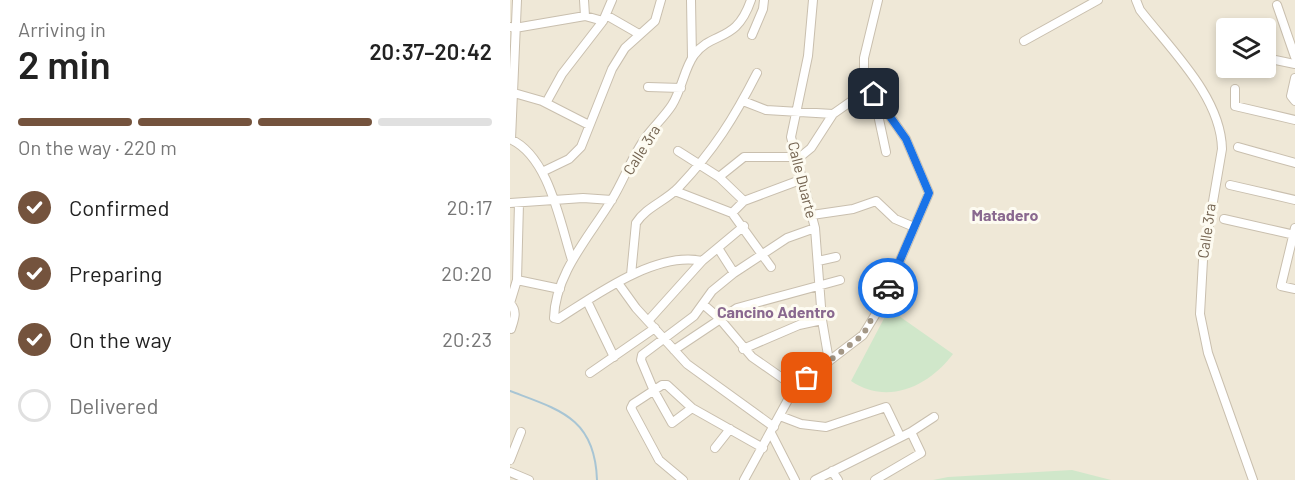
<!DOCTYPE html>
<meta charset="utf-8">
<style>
body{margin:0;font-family:Barlow,sans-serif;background:#f6f6f6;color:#222;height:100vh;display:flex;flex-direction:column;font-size:22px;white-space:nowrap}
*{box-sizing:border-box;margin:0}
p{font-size:20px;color:#767676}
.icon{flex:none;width:33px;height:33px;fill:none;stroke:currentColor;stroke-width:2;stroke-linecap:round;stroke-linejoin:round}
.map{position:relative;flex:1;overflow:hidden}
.details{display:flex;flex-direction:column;background:#fff;width:510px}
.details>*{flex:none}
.tools{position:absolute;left:706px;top:18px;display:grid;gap:12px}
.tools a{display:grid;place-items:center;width:60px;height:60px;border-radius:6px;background:#fff;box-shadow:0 3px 9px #0003;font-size:30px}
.pin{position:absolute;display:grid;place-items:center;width:51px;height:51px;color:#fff;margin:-26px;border-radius:12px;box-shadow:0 3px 9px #0006}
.courier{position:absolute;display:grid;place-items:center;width:60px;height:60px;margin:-30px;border:4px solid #1a73e8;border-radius:50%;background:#fff;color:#222;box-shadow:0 2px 8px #0007}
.head em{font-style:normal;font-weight:600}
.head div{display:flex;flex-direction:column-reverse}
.head{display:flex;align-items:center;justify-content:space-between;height:102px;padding:0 18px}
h1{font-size:39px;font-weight:600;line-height:45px}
.bar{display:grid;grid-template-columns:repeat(4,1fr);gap:9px 6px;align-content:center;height:72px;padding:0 18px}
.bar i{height:8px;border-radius:4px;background:#e0e0e0}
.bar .current{background:#74533d}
.bar p{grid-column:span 4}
ol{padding:0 18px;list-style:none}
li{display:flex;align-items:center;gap:18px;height:66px}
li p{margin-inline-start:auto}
li .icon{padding:6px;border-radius:50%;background:#74533d;color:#fff;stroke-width:4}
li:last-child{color:#767676}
li i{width:33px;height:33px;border:3px solid #e0e0e0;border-radius:50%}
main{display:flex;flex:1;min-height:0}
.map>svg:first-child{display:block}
.residential{fill:#efe8d7;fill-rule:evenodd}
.green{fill:#d0e7ca}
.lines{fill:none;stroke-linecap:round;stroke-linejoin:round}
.stream{stroke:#a8c5d4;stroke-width:2}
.street-casing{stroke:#c9bfae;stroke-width:10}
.street{stroke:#fff;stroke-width:8}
.done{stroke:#a39786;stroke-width:6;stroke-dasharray:0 10.8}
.route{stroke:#1a73e8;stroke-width:8}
.labels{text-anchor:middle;stroke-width:6;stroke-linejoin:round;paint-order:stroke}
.street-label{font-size:15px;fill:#736350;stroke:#fdfbf1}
.neighbourhood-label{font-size:16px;font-weight:bold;fill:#89688f;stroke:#fdfbf1}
</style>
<main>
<section class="details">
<div class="head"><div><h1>2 min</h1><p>Arriving in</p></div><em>20:37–20:42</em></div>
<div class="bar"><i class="current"></i><i class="current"></i><i class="current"></i><i></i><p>On the way · 220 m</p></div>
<ol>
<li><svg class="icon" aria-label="check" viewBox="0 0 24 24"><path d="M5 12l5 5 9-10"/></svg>Confirmed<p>20:17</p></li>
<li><svg class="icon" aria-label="check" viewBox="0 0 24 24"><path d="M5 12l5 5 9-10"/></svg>Preparing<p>20:20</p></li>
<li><svg class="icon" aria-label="check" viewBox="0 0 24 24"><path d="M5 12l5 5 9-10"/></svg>On the way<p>20:23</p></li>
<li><i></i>Delivered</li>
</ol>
</section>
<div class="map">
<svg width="785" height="480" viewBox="0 0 785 480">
<rect width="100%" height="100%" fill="#fbf7eb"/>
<!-- residential -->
<path class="residential" d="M0 0H785V480H0ZM717 28H756V68H717Z"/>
<!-- green -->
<path class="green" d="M379 309 443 354C419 386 378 406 341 381Z
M562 470 601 480H423L438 477Z"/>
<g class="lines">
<!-- stream -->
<path class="stream" d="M0 391C50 410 85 418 87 480"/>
<defs>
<path id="street" d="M74 0 75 16
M181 0 182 58
M303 0 298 56 281 137 305 228 312 320 319 361
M626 0 630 10C661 50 711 97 712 149L693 260 690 314 698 353 743 480
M767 5 785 57
M96 15 129 34
M0 27 5 28 75 16 93 21
M242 35 253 9 254 0
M514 41 588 0
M756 58 785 64
M785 78 781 96 785 101
M138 87 171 88
M725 89V106L785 120
M4 93 32 101 79 125
M364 96 376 152
M233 101 256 110 323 114
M36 103 52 74 93 21 102 0
M0 139C39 156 50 223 62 260
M1 139 7 0
M728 147 785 163
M168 151 209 177 234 201
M32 172 59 159 71 147 102 69 115 48 145 21 151 0
M209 177 234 157H290L301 148 323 114 360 88
M720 185 785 200
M165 191 222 213 261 267
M0 203 73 198 102 200
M222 213 234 201 293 179
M302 215 343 209 366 201 385 219 404 227
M714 219 785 235
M785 228 771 286 785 289
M208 248 224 273
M192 261C146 251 86 295 48 319L44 318C45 274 79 237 101 201 114 180 122 156 136 137 144 126 155 116 162 105 172 89 174 69 184 55 203 30 226 44 241 0
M308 261 326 257
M121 275 126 223C136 207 156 201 169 187 204 150 224 118 247 73
M7 280 50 289
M108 283 126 308 177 364 264 427
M77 301 104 357
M0 303 7 280 9 203
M0 303C8 312 4 319 1 329
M194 305 209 318 242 357 285 387
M138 321 192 261 234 226
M233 349 289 325 312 320
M164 350 227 308 330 280
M80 373 145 328
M182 408 162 423 144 391 131 360 132 355 184 316 202 291 224 273 277 238 305 228
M270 416 291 424 316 427 376 407 390 436
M261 433 285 480
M205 448 220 429
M0 460 11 432
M322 471 328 480
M0 472 19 480
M173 480 149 460 121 408 123 404 152 385H157L182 408 253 448
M234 480 285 387 353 335 370 307 419 193 396 139 360 88 354 72V58L368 0
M305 480 401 432 424 417
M365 480 411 453 401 432"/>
</defs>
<!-- street casing -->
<use href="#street" class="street-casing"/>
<!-- street -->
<use href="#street" class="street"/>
</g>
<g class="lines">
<!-- done -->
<path class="done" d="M297 378 353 335 378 288"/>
<!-- route -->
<path class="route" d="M364 94 396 139 419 193 378 288"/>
</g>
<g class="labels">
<!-- street labels -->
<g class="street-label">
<text transform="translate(132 150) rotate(-58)" y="5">Calle 3ra</text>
<text transform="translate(292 180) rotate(76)" y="5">Calle Duarte</text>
<text transform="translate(697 231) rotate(-82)" y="5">Calle 3ra</text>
</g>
<!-- neighbourhood labels -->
<g class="neighbourhood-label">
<text x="495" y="221">Matadero</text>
<text x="266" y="318">Cancino Adentro</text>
</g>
</g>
</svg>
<div class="tools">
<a><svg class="icon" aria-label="layers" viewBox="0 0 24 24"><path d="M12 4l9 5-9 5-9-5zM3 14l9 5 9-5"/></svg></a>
</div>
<div class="pin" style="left:297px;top:378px;background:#ea580c"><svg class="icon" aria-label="bag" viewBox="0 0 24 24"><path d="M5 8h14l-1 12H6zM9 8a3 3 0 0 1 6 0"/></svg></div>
<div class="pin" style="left:364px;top:94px;background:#1f2937"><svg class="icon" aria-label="home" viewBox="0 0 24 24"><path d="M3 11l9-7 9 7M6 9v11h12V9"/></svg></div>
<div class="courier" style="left:378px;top:288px"><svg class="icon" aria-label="car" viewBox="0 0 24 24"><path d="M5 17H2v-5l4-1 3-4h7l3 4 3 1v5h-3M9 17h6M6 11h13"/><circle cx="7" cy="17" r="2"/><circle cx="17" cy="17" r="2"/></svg></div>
</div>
</main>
